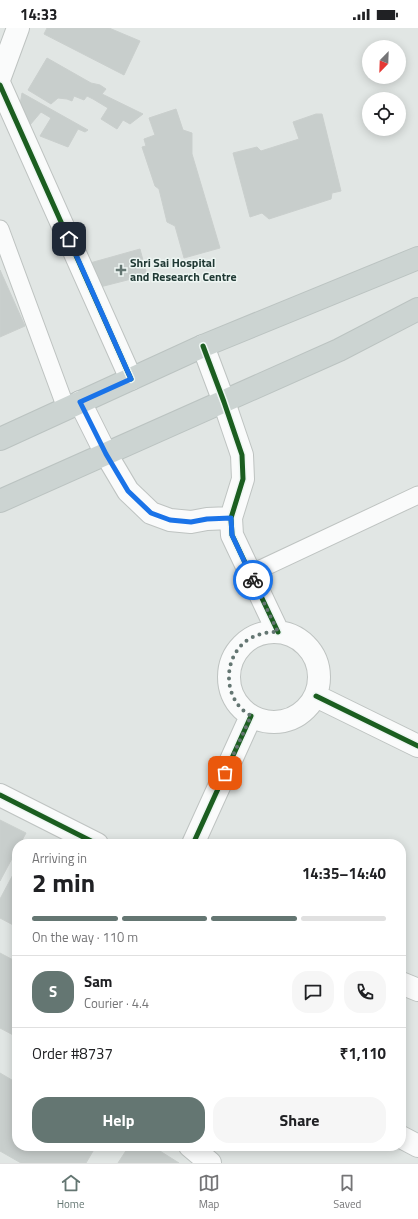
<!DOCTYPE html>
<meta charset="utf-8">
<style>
body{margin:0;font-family:"Titillium Web",sans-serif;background:#f6f6f6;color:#202124;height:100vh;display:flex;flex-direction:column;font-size:15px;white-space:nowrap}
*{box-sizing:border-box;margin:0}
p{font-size:13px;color:#757577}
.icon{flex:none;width:22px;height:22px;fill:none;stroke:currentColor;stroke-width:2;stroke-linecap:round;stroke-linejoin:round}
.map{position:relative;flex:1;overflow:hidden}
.drawer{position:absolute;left:12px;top:811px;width:394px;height:312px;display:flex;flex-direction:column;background:#fff;border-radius:16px;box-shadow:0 2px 10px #0003}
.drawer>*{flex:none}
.needle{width:26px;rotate:203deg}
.fabs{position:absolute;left:362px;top:12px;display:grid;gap:8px}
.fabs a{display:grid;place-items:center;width:44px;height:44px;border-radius:50%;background:#fff;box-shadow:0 2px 10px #0003;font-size:20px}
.pin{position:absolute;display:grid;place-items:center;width:34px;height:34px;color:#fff;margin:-17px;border-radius:8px;box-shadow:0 2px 6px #0006}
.courier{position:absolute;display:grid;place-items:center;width:40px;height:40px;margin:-20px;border:3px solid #1a73e8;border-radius:50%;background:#fff;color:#222;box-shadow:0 1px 5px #0007}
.headline em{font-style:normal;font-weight:700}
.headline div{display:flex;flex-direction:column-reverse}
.headline{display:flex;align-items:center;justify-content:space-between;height:68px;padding:0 20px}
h1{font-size:26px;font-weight:700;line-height:30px}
.bar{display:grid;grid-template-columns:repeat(4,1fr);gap:6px 4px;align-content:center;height:48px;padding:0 20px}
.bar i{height:5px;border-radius:3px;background:#e0e0e0}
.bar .active{background:#647672}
.bar p{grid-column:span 4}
.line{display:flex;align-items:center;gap:10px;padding:0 20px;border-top:1px solid #e0e0e0}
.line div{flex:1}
.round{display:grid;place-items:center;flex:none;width:42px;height:42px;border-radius:16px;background:#f6f6f6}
.action{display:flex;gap:8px;margin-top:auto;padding:8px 20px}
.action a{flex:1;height:46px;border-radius:16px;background:#647672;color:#fff;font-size:16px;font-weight:700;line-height:46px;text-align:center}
.action a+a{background:#f6f6f6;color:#202124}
.status{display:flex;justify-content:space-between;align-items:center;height:28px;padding:0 20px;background:#fff;direction:ltr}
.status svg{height:11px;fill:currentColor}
.dock{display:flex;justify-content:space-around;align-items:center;height:56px;border-top:1px solid #e0e0e0;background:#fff;font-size:11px;color:#757577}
.dock a{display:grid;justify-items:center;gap:2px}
.dock .active{color:#647672}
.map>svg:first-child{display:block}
.building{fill:#c8cecc;stroke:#cacfcd}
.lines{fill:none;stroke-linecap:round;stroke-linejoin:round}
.service-casing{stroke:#bec3c1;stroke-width:19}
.minor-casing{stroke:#bec3c1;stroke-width:24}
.primary-casing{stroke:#bbc3c1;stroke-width:24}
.service{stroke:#fafbfb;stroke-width:17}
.minor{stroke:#fafbfb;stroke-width:22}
.primary{stroke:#ccd4d2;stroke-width:22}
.cycleway-casing{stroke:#eef6f3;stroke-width:8}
.cycleway{stroke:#1b5e20;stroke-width:5}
.done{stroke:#647672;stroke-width:4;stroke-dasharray:0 7.2}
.route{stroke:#1a73e8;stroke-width:5}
.poi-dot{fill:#647672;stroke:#eef6f3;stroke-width:1.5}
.labels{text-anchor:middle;stroke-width:3;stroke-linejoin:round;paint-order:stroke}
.poi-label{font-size:12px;font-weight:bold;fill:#203934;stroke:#eef6f3;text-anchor:start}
</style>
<div class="status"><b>14:33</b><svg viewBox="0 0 49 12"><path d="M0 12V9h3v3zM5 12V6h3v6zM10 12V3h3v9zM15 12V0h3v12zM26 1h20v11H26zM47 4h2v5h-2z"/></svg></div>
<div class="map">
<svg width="418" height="1135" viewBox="0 0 418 1135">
<rect width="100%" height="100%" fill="#e1e6e4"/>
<!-- building -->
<path class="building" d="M47 0H109L140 13 124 47 44 6Z
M47 30 91 55 100 57 106 61 102 66 143 86 130 96 123 92 117 101 101 91 108 80 93 71 87 68 84 72 74 68 72 73 67 71 58 70 51 76 28 62Z
M22 65 88 102 85 104 78 101 68 119 40 108 51 90 41 84 30 97 18 88Z
M176 81 183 102 192 105V126L220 220 184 230 175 198 167 194 159 161 155 158 142 119 146 118 144 111 155 107 149 90Z
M316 86H322L341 163 332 165 331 171 269 191 262 185 250 189 233 125 257 119 261 123 299 111 293 94Z
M140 221 147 247 96 260 90 235Z
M0 242 25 298 0 309Z
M0 792 26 805 20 816H17V821L0 853Z
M17 839V899L0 890V871Z
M0 925 17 934V1009L0 1000Z
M0 1045 17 1055V1118H96L86 1135H21L0 1123Z
M129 1118H152L179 1135H118Z"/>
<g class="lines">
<defs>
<path id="service" d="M0 201 66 380
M250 546 418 467"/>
<path id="minor" d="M0 49 18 0
M0 57 131 351
M203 318 224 374 242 427 243 451 231 490 232 507 278 604
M80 374 106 426 128 463 151 485 170 492 191 494 207 491 231 490
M229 649a45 45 0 1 1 90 0a45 45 0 1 1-90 0Z
M316 668 418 718
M0 767 97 816
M193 816 251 688
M401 955 418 962
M401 1109 418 1118
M190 1118 210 1135"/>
<path id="primary" d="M0 411 203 318 418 230
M0 473 339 322 418 281"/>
</defs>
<!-- service casing -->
<use href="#service" class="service-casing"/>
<!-- minor casing -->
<use href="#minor" class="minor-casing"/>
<!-- primary casing -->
<use href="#primary" class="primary-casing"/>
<!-- service -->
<use href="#service" class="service"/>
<!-- minor -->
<use href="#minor" class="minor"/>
<!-- primary -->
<use href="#primary" class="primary"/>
<defs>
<path id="cycleway" d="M0 57 131 351
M203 318 224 374 242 427 243 451 231 490 232 507 278 604
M316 668 418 718
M0 767 97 816
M193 816 251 688"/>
</defs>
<!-- cycleway casing -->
<use href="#cycleway" class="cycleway-casing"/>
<!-- cycleway -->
<use href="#cycleway" class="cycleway"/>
</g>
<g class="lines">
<!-- done -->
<path class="done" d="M225 745 251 688C247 685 242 682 239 678 222 657 227 623 251 610 260 605 269 604 278 604L253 552"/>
<!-- route -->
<path class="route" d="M69 211 131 351 80 374 106 426 128 463 151 485 170 492 191 494 207 491 231 490 232 507 253 552"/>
</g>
<!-- markers -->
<path class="poi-dot" d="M119 236h4v4h4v4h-4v4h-4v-4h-4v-4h4z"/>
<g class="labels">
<!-- poi labels -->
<g class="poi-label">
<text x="130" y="239">Shri Sai Hospital<tspan x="130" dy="14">and Research Centre</tspan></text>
</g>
</g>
</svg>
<div class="fabs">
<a><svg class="needle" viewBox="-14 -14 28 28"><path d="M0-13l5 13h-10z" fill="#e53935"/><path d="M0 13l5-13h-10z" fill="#757577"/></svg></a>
<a><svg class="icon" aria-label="locate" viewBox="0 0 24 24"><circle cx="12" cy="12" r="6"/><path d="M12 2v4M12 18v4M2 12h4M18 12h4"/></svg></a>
</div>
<div class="pin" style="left:225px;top:745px;background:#ea580c"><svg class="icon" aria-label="bag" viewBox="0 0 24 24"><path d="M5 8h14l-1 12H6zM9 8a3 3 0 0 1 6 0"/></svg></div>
<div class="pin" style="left:69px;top:211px;background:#1f2937"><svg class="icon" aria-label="home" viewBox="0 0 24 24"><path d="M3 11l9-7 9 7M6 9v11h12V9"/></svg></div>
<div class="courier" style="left:253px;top:552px"><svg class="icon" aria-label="bike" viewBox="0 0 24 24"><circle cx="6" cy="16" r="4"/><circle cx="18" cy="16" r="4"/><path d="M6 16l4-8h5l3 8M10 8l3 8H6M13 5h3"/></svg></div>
<section class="drawer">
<div class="headline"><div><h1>2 min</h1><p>Arriving in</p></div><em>14:35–14:40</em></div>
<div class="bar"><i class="active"></i><i class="active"></i><i class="active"></i><i></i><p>On the way · 110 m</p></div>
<div class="line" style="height:72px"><b class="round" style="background:#647672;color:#fff">S</b><div><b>Sam</b><p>Courier · 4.4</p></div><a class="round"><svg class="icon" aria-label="chat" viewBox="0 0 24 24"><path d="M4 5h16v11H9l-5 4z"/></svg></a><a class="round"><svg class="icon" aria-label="phone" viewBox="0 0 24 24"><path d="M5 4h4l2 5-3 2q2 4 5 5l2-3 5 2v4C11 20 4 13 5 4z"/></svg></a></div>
<div class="line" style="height:52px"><div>Order #8737</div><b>₹1,110</b></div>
<div class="action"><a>Help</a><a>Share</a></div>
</section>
</div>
<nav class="dock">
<a class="active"><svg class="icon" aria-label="home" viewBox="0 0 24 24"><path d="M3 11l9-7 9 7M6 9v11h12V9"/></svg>Home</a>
<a><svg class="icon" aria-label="map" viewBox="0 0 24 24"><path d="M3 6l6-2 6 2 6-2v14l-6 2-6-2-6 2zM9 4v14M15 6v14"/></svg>Map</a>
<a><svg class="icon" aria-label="saved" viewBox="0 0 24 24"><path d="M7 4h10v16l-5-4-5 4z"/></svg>Saved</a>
</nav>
